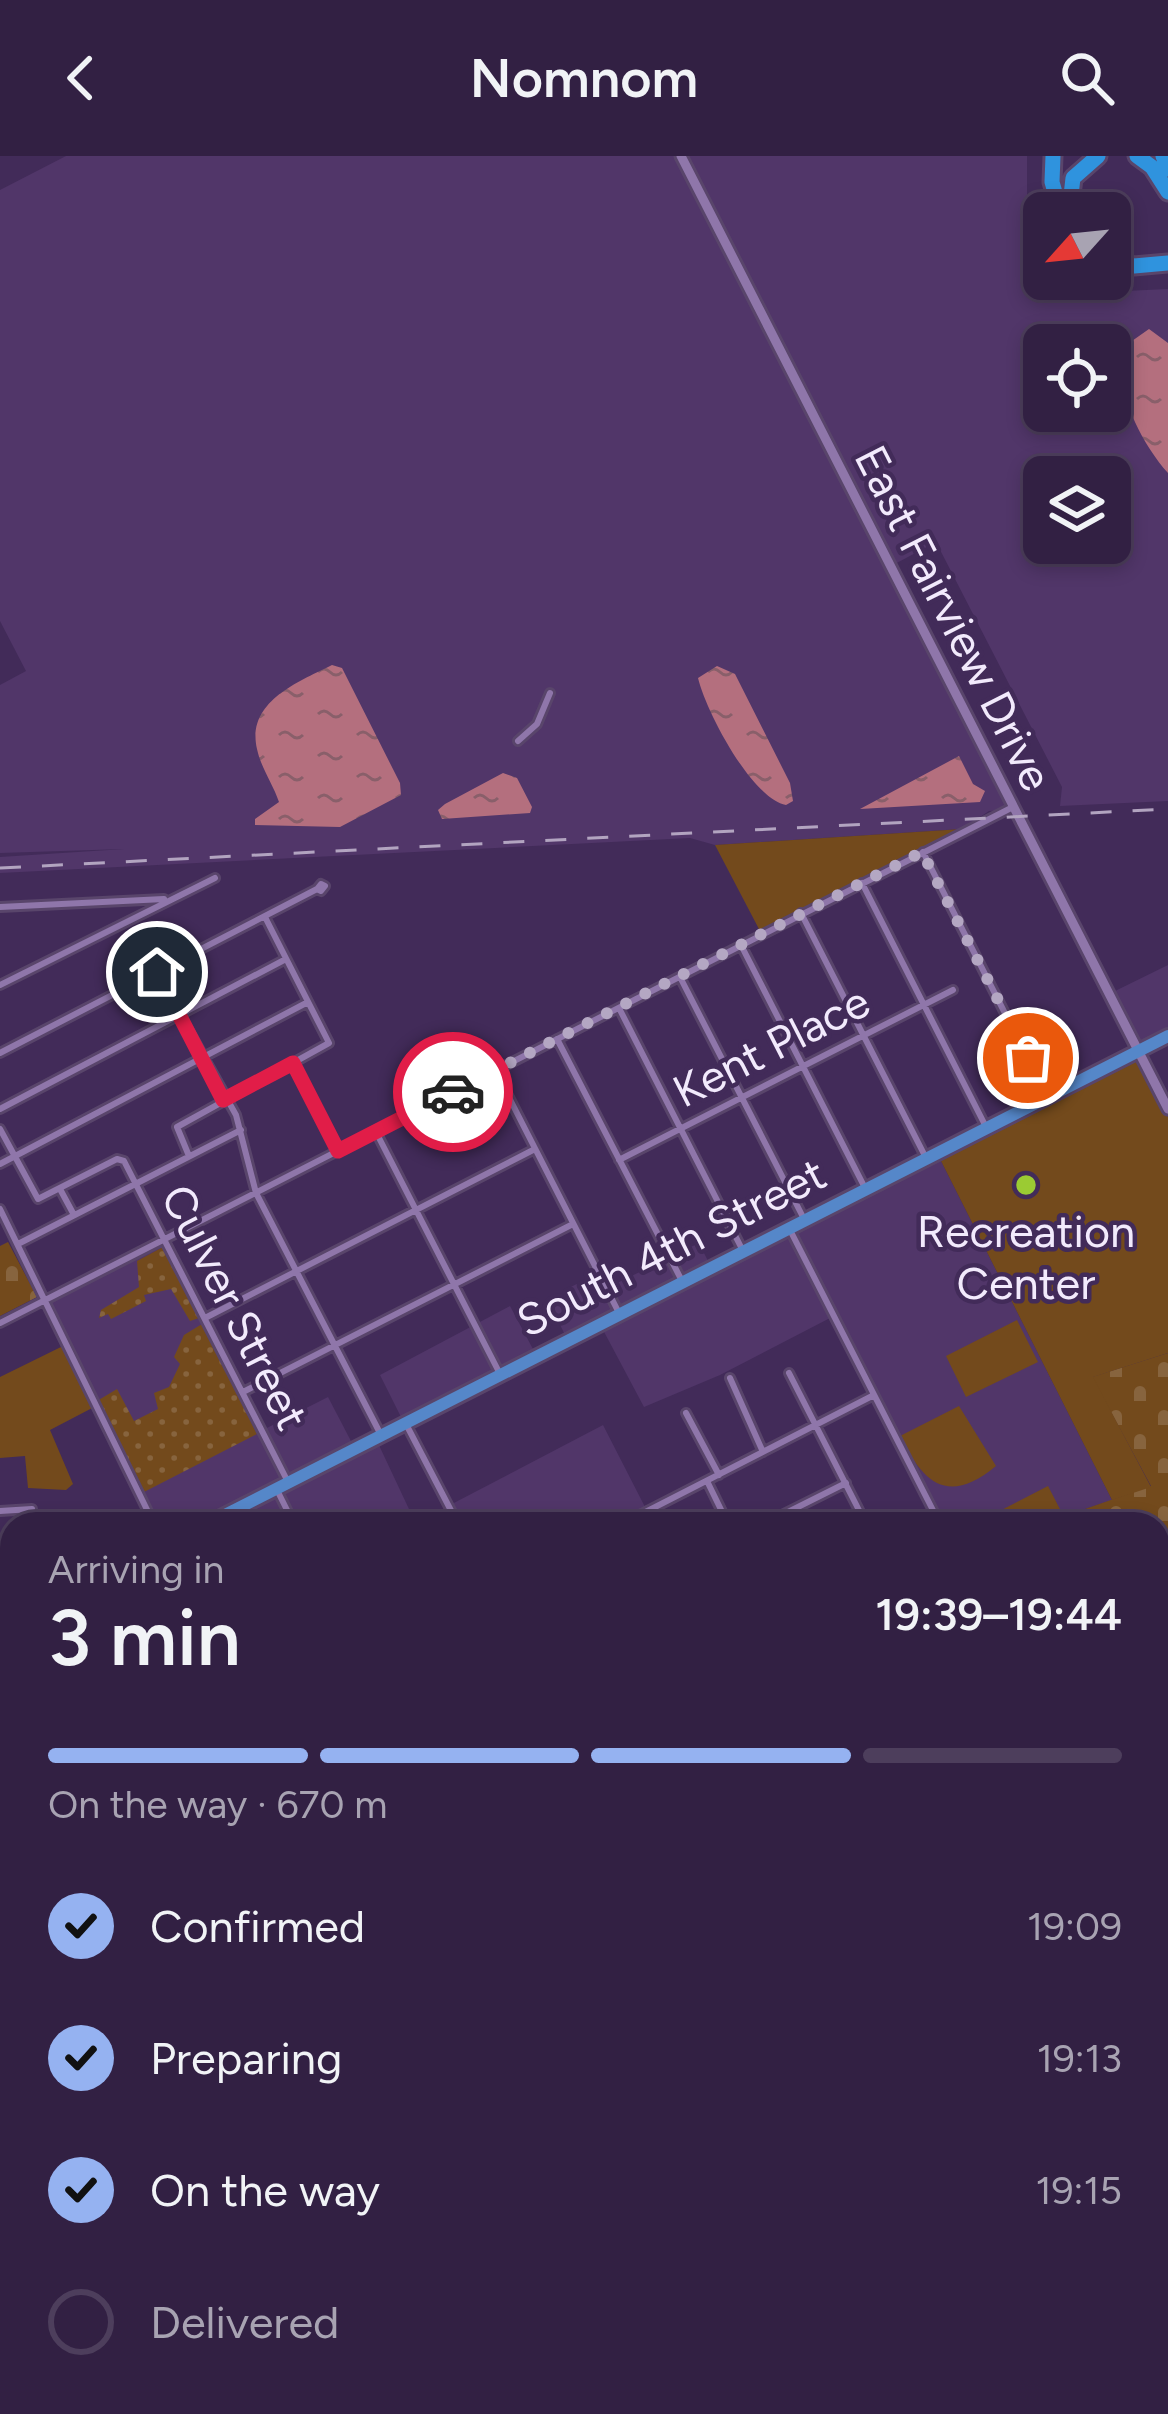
<!DOCTYPE html>
<meta charset="utf-8">
<style>
body{margin:0;font-family:Figtree,sans-serif;background:#3d2d4e;color:#f1f3f6;height:100vh;display:flex;flex-direction:column;font-size:45px;white-space:nowrap}
*{box-sizing:border-box;margin:0}
p{font-size:39px;color:#a8a3b2}
.icon{flex:none;width:66px;height:66px;fill:none;stroke:currentColor;stroke-width:2;stroke-linecap:round;stroke-linejoin:round}
.map{position:relative;flex:1;overflow:hidden}
.panel{position:absolute;left:0px;top:1356px;width:1170px;height:903px;display:flex;flex-direction:column;background:#322043;border-radius:36px 36px 0 0;box-shadow:0 6px 18px #0003,0 0 0 3px #4d3e5c}
.panel>*{flex:none}
.needle{width:78px;rotate:243deg}
.tools{position:absolute;left:1023px;top:36px;display:grid;gap:24px}
.tools a{display:grid;place-items:center;width:108px;height:108px;border-radius:18px;background:#322043;box-shadow:0 6px 18px #0003,0 0 0 3px #4d3e5c;font-size:60px}
.pin{position:absolute;display:grid;place-items:center;width:102px;height:102px;color:#fff;margin:-51px;border:6px solid #fff;border-radius:50%;box-shadow:0 3px 12px #0007}
.courier{position:absolute;display:grid;place-items:center;width:120px;height:120px;margin:-60px;border:9px solid #e11d48;border-radius:50%;background:#fff;color:#222;box-shadow:0 3px 15px #0007}
.headline em{font-style:normal;font-weight:600}
.headline div{display:flex;flex-direction:column-reverse}
.headline{display:flex;align-items:center;justify-content:space-between;height:204px;padding:0 48px}
h1{font-size:78px;font-weight:600;line-height:90px}
.bar{display:grid;grid-template-columns:repeat(4,1fr);gap:18px 12px;align-content:center;height:144px;padding:0 48px}
.bar i{height:15px;border-radius:9px;background:#4d3e5c}
.bar .selected{background:#95b2f1}
.bar p{grid-column:span 4}
ol{padding:0 48px;list-style:none}
li{display:flex;align-items:center;gap:36px;height:132px}
li p{margin-inline-start:auto}
li .icon{padding:12px;border-radius:50%;background:#95b2f1;color:#111;stroke-width:4}
li:last-child{color:#a8a3b2}
li i{width:66px;height:66px;border:6px solid #4d3e5c;border-radius:50%}
header{display:flex;justify-content:space-between;align-items:center;height:156px;padding:0 48px;background:#322043;font-size:54px;font-weight:600}
.map>svg:first-child{display:block}
.built{fill:#513669;fill-rule:evenodd}
.grass{fill:url(#grass-dots)}
.cemetery{fill:url(#cemetery-stones)}
.green{fill:#734a1c}
.water{fill:url(#water-ripples)}
.lines{fill:none;stroke-linecap:round;stroke-linejoin:round}
.minor-casing{stroke:#59456b;stroke-width:12}
.tertiary-casing{stroke:#59456b;stroke-width:15}
.secondary-casing{stroke:#59456b;stroke-width:16}
.primary-casing{stroke:#59456b;stroke-width:18}
.motorway-casing{stroke:#59456b;stroke-width:21}
.minor{stroke:#8f76aa;stroke-width:6}
.tertiary{stroke:#8f76aa;stroke-width:9}
.secondary{stroke:#8f76aa;stroke-width:10}
.primary{stroke:#5587c9;stroke-width:12}
.motorway{stroke:#2f93de;stroke-width:15}
.rail{stroke:#b2a4c0;stroke-width:3;stroke-dasharray:21 21;stroke-linecap:butt}
.done{stroke:#b4a7c3;stroke-width:12;stroke-dasharray:0 21.6}
.route{stroke:#e11d48;stroke-width:15}
.poi-dot{fill:#9bcb33;stroke:#422b59;stroke-width:4.5}
.labels{text-anchor:middle;stroke-width:9;stroke-linejoin:round;paint-order:stroke}
.street-label{font-size:45px;fill:#f2eafc;stroke:#422b59}
.poi-label{font-size:45px;fill:#f2eafc;stroke:#422b59}
</style>
<header><svg class="icon" aria-label="back" viewBox="0 0 24 24"><path d="M15 5l-7 7 7 7"/></svg>Nomnom<svg class="icon" aria-label="search" viewBox="0 0 24 24"><circle cx="10" cy="10" r="6"/><path d="M15 15l6 6"/></svg></header>
<div class="map">
<svg width="1168" height="2258" viewBox="0 0 1168 2258">
<defs>
<pattern id="grass-dots" width="8" height="8" patternUnits="userSpaceOnUse" patternTransform="scale(3)"><rect width="8" height="8" fill="#734a1c"/><path d="M2 2h.1M6 6h.1" fill="none" stroke="#87643e" stroke-width="1.8" stroke-linecap="round"/></pattern>
<pattern id="cemetery-stones" width="16" height="16" patternUnits="userSpaceOnUse" patternTransform="scale(3)"><rect width="16" height="16" fill="#734a1c"/><path d="M2 7V4a2 2 0 0 1 4 0v3zM10 15v-3a2 2 0 0 1 4 0v3z" fill="#87643e"/></pattern>
<pattern id="water-ripples" width="26" height="14" patternUnits="userSpaceOnUse" patternTransform="scale(3)"><rect width="26" height="14" fill="#b46f7e"/><path d="M2 4q2-2 4 0t4 0M15 11q2-2 4 0t4 0" fill="none" stroke="#895f6a"/></pattern>
</defs>
<rect width="100%" height="100%" fill="#422b59"/>
<!-- built -->
<path class="built" d="M66 0H1027V46L1031 70 1044 92V123H1086L1125 135 1168 133V645L1060 650 1062 631 936 386 893 409 1018 653 989 655 962 673 715 689 690 682 0 717V701L124 693 0 697V529L26 515 0 465V34ZM1044 189H1110V255H1044ZM1044 321H1110V387H1044Z
M1168 809V878L1139 892 1111 837Z
M939 1001 1112 1344 1085 1353 1086 1368H943L797 1080V1075Z
M785 1072 832 1161 720 1219 644 1251 602 1172 377 1285 416 1368H297L293 1362 281 1368H156L62 1181 51 1147 162 1088 257 1277 328 1241 352 1287 401 1261 380 1219 510 1150 534 1195 565 1179 551 1150 567 1141 565 1134 600 1116 609 1131 699 1087 710 1109Z
M603 1269 645 1351 613 1368H460L450 1349Z"/>
<!-- grass -->
<path class="grass" d="M163 1091 199 1162 190 1165 171 1133 144 1139 146 1145 111 1163 108 1158 99 1162 101 1154 139 1131 137 1105Z
M202 1168 257 1278 144 1336 97 1245 117 1233 134 1265 158 1253 154 1237 169 1231 180 1208 174 1201 184 1179Z
M1168 1778V1961L1158 1965V1781Z"/>
<!-- cemetery -->
<path class="cemetery" d="M8 1086 37 1141 0 1160V1090Z
M1168 1197V1593L1158 1594V1368H1086L1085 1353 1151 1330 1092 1221Z"/>
<!-- green -->
<path class="green" d="M962 673 760 775 715 689Z
M1135 904 1168 961V1197L1093 1221 1151 1331 1112 1344 939 1001Z
M1017 1164 1038 1206 966 1241 946 1200Z
M65 1189 96 1250 50 1274 73 1328 66 1334 28 1332 25 1300 0 1302V1221Z
M959 1250 996 1310C948 1350 923 1327 900 1280Z
M1048 1330 1063 1359 1046 1368H984L982 1364Z
M0 1977 12 1986V2247H176L181 2258H0Z"/>
<!-- water -->
<path class="water" d="M1149 173 1168 187V317C1140 285 1115 235 1122 192Z
M332 509 342 512 400 627 401 639 340 671 255 669V663L279 646C273 628 261 612 257 593 246 546 298 526 332 509Z
M717 510 735 518 790 627 793 645 786 649C751 642 706 555 698 522Z
M959 600 973 628 985 635 980 646 860 653Z
M503 617 517 622 532 651 530 657 442 663 438 654 445 648Z"/>
<g class="lines">
<defs>
<path id="minor" d="M518 585 537 568 550 537
M923 696 1046 938
M862 727 985 969
M321 728 325 730 321 735 317 733Z
M0 751 164 743
M801 757 925 1000
M741 789 865 1032
M156 816 236 959 256 1037 381 1279
M680 821 804 1063
M0 829 215 722
M619 852 743 1095
M557 883 682 1125
M0 897 317 733
M293 907 338 994
M495 914 619 1157
M0 953 286 803
M0 973 38 1043 117 1003 124 1005 288 1326
M376 976 500 1218
M189 1000 177 971 329 887 265 761
M619 1004 953 834
M0 1008 308 846
M60 1033 74 1059
M0 1053 154 1368
M789 1072 940 1368
M18 1088 241 974
M205 1162 535 993
M0 1167 1013 651
M789 1217 866 1368
M730 1222 763 1296
M243 1236 573 1068
M686 1257 719 1319
M407 1270 458 1368
M707 1325 728 1368
M278 1336 294 1368
M0 1355 32 1353
M622 1368 874 1239
M764 1368 846 1327
M0 1521 12 1520
M0 1605 12 1604
M0 1762 12 1761
M0 1784 12 1914
M0 1841 12 1840
M0 1973 12 1982
M1158 2145 1168 2164
M599 2247 604 2258
M680 2247 686 2258
M879 2247 886 2258
M952 2247 957 2258
M837 2248 842 2258
M723 2258 744 2247
M849 2258 870 2247
M961 2258 982 2247
M1104 2258 1133 2248 1168 2255"/>
<path id="tertiary" d="M681 0 1168 953
M1158 1598 1168 1597
M0 1687 12 1686"/>
<path id="secondary" d="M1158 2179 1168 2174
M1006 2258 1027 2247"/>
<path id="primary" d="M207 1368 1168 880
M0 1440 12 1439"/>
<path id="motorway" d="M1053 0 1052 26 1061 57
M1137 0 1152 11 1168 36
M1163 0 1168 13
M1069 57 1073 22 1098 0
M1110 104 1134 110 1168 107"/>
</defs>
<!-- minor casing -->
<use href="#minor" class="minor-casing"/>
<!-- tertiary casing -->
<use href="#tertiary" class="tertiary-casing"/>
<!-- secondary casing -->
<use href="#secondary" class="secondary-casing"/>
<!-- primary casing -->
<use href="#primary" class="primary-casing"/>
<!-- motorway casing -->
<use href="#motorway" class="motorway-casing"/>
<!-- minor -->
<use href="#minor" class="minor"/>
<!-- tertiary -->
<use href="#tertiary" class="tertiary"/>
<!-- secondary -->
<use href="#secondary" class="secondary"/>
<!-- primary -->
<use href="#primary" class="primary"/>
<!-- motorway -->
<use href="#motorway" class="motorway"/>
<!-- rail -->
<path class="rail" d="M0 712 1168 653"/>
</g>
<g class="lines">
<!-- done -->
<path class="done" d="M453 936 922 696 1028 902"/>
<!-- route -->
<path class="route" d="M157 816 223 944 293 907 338 995 453 936"/>
</g>
<!-- markers -->
<circle class="poi-dot" cx="1026" cy="1029" r="12"/>
<g class="labels">
<!-- street labels -->
<g class="street-label">
<text transform="translate(954 462) rotate(63)" y="16">East Fairview Drive</text>
<text transform="translate(771 890) rotate(-27)" y="16">Kent Place</text>
<text transform="translate(671 1091) rotate(-27)" y="16">South 4th Street</text>
<text transform="translate(235 1151) rotate(63)" y="16">Culver Street</text>
</g>
<!-- poi labels -->
<g class="poi-label">
<text x="1026" y="1091">Recreation<tspan x="1026" dy="52">Center</tspan></text>
</g>
</g>
</svg>
<div class="tools">
<a><svg class="needle" viewBox="-14 -14 28 28"><path d="M0-13l5 13h-10z" fill="#e53935"/><path d="M0 13l5-13h-10z" fill="#a8a3b2"/></svg></a>
<a><svg class="icon" aria-label="locate" viewBox="0 0 24 24"><circle cx="12" cy="12" r="6"/><path d="M12 2v4M12 18v4M2 12h4M18 12h4"/></svg></a>
<a><svg class="icon" aria-label="layers" viewBox="0 0 24 24"><path d="M12 4l9 5-9 5-9-5zM3 14l9 5 9-5"/></svg></a>
</div>
<div class="pin" style="left:1028px;top:902px;background:#ea580c"><svg class="icon" aria-label="bag" viewBox="0 0 24 24"><path d="M5 8h14l-1 12H6zM9 8a3 3 0 0 1 6 0"/></svg></div>
<div class="pin" style="left:157px;top:816px;background:#1f2937"><svg class="icon" aria-label="home" viewBox="0 0 24 24"><path d="M3 11l9-7 9 7M6 9v11h12V9"/></svg></div>
<div class="courier" style="left:453px;top:936px"><svg class="icon" aria-label="car" viewBox="0 0 24 24"><path d="M5 17H2v-5l4-1 3-4h7l3 4 3 1v5h-3M9 17h6M6 11h13"/><circle cx="7" cy="17" r="2"/><circle cx="17" cy="17" r="2"/></svg></div>
<section class="panel">
<div class="headline"><div><h1>3 min</h1><p>Arriving in</p></div><em>19:39–19:44</em></div>
<div class="bar"><i class="selected"></i><i class="selected"></i><i class="selected"></i><i></i><p>On the way · 670 m</p></div>
<ol>
<li><svg class="icon" aria-label="check" viewBox="0 0 24 24"><path d="M5 12l5 5 9-10"/></svg>Confirmed<p>19:09</p></li>
<li><svg class="icon" aria-label="check" viewBox="0 0 24 24"><path d="M5 12l5 5 9-10"/></svg>Preparing<p>19:13</p></li>
<li><svg class="icon" aria-label="check" viewBox="0 0 24 24"><path d="M5 12l5 5 9-10"/></svg>On the way<p>19:15</p></li>
<li><i></i>Delivered</li>
</ol>
</section>
</div>
